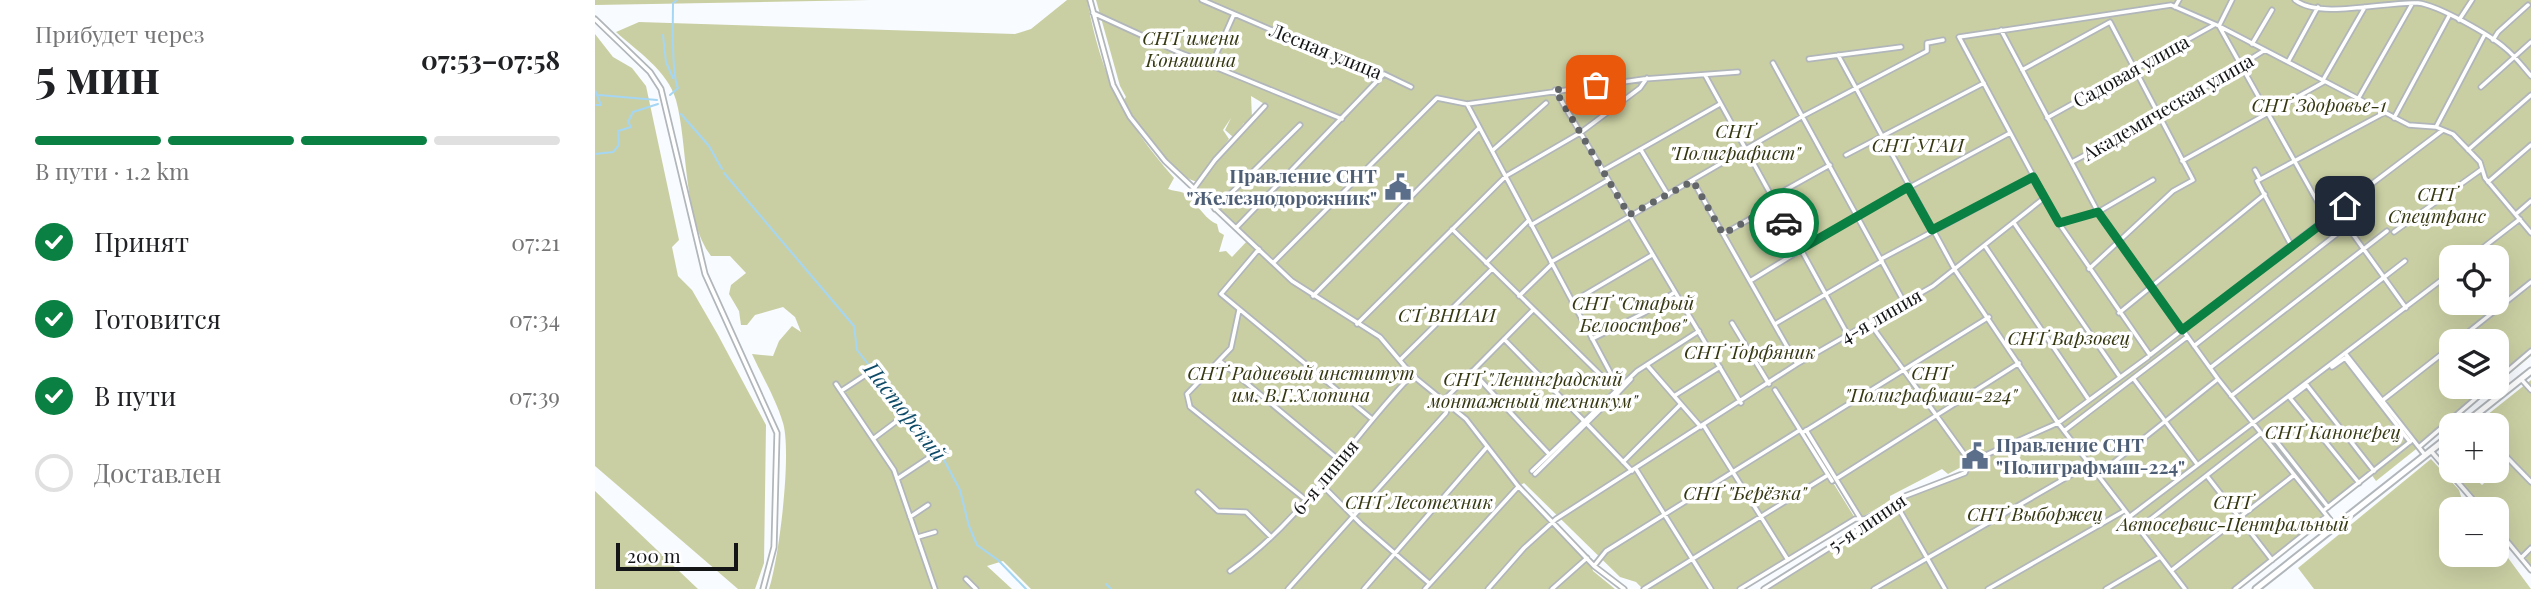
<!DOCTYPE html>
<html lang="ru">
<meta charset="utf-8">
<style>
body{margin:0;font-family:"Playfair Display",serif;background:#f2f2f2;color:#202124;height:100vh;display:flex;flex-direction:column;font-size:26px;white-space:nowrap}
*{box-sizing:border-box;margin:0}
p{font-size:23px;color:#757577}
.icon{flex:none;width:38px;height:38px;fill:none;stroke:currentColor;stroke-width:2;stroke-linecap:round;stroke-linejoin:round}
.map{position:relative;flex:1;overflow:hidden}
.panel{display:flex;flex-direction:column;background:#fff;width:595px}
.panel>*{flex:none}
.tools{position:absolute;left:1844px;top:245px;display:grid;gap:14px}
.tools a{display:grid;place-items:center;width:70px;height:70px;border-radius:14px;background:#fff;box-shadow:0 7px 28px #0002;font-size:35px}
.scale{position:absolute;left:21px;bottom:18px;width:122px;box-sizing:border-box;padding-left:7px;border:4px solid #131516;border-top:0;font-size:19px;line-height:24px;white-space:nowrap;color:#131516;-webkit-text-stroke:5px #fff;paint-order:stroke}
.pin{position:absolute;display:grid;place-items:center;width:60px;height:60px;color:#fff;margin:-30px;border-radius:14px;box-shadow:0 4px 10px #0006}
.courier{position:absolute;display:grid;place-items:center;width:70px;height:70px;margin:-35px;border:5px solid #0b8043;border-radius:50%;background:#fff;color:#222;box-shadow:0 2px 9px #0007}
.overview em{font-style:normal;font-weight:700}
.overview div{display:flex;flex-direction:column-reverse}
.overview{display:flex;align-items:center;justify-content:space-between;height:119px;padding:0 35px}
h1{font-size:46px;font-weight:700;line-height:52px}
.bar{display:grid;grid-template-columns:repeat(4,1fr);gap:10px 7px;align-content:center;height:84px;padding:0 35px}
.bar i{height:9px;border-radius:5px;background:#e0e0e0}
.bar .on{background:#0b8043}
.bar p{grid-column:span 4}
ol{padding:0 35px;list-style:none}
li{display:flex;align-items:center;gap:21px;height:77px}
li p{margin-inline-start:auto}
li .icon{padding:7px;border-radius:50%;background:#0b8043;color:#fff;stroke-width:4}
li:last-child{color:#757577}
li i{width:38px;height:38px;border:4px solid #e0e0e0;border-radius:50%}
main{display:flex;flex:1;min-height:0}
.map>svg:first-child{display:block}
.green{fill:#cacfa3;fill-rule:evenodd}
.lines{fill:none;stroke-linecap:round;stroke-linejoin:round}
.stream{stroke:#a5d6f3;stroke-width:2}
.street-casing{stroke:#b1b6bb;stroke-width:7}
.primary-casing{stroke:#b1b6bb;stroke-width:9}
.street{stroke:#fff;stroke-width:3.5}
.primary{stroke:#fff;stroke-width:5}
.done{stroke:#636668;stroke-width:7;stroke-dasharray:0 12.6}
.route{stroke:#0b8043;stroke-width:9}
.labels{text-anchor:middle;stroke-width:7;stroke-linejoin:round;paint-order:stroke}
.park-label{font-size:19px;font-style:italic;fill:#363812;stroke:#fff}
.street-label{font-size:19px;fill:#131516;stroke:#fff}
.service-label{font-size:19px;font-weight:bold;fill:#4e5e75;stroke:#fff;text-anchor:end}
.water-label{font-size:21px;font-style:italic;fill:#0e4b68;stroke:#fff}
</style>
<main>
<section class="panel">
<div class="overview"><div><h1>5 мин</h1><p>Прибудет через</p></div><em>07:53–07:58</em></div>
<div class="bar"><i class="on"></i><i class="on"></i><i class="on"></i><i></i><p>В пути · 1.2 km</p></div>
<ol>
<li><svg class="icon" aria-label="check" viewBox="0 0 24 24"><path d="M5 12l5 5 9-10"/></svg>Принят<p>07:21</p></li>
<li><svg class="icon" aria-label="check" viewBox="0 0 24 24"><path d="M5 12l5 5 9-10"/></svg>Готовится<p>07:34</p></li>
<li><svg class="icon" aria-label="check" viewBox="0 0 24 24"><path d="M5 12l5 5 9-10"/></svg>В пути<p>07:39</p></li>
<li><i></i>Доставлен</li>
</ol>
</section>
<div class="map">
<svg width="1936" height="589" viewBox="0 0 1936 589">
<rect width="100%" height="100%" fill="#f8fbff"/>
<!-- green -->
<path class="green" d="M0 0H275L0 5Z
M472 0H492C507 78 527 118 579 178L573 189C578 191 584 191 589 193 601 201 610 220 622 224L624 232 629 235 624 252 631 251 637 257 653 240 599 189 620 160 671 105 656 96 657 118 650 126 649 123 638 137 630 130 636 118 628 130 634 139 602 182C569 172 546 130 528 101L531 97 525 86 501 0H1936V356L1902 384V341H1857V387H1899L1781 481 1776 474 1728 510 1732 515 1640 589H1169L1255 535 1268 526 1270 520 1298 505 1305 498 1370 473 1374 463 1353 474 1347 469 1295 496V501L1265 518 1211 430 1207 433 1260 518 1145 589H1048L1041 582 1025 577 929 483 924 486 996 563 998 571 1020 589H436L408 561 392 566 417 589H174C184 559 197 453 188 423 181 399 167 376 157 354L178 356 184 341 197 326 206 332 200 317 188 307 160 315 152 325H146L144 311 134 294 136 285 151 273 135 256H116C88 219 93 144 81 100 73 71 41 50 21 32L44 22 420 34 436 29ZM1857 257H1902V303H1857Z
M0 34 18 57 37 68 51 86 84 240 77 247 83 276 97 290 123 335 171 425 169 563 160 589H143L0 466Z
M1936 380V570L1902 529V509H1886L1862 481 1872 471 1887 485 1895 478 1888 471H1902V425L1882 423Z
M1836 459 1864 490 1868 503 1875 509H1857V555H1902V543L1936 589H1719L1703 568Z
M0 491 103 589H0Z"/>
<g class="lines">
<!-- stream -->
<path class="stream" d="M68 35 71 62 78 78
M0 90 6 105H0
M4 95 62 100
M75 95 83 88C76 74 78 20 78 3L82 0
M86 114 114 146 127 169
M0 154 18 152 24 145 23 131 36 127 33 122 38 112 63 104
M129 173 259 326 262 350 349 460 365 490 374 526 382 545 403 560 431 589
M511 584 516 589"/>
<defs>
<path id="street" d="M495 0 518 85 535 117 570 161 697 281 785 337 817 375 871 419 923 486 999 566 1029 589
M607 0 786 77 789 74 816 87
M1637 0 1624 26 1732 219
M1700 0C1726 20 1790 1 1823 3 1843 5 1895 35 1910 48 1920 56 1928 67 1936 76
M1580 7 1584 0
M498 13 581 51 747 119
M0 19 55 72 66 89 110 274 182 433 179 547 168 589
M1864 20 1877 0
M1406 30 1503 212 1623 379 1740 526
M1898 40 1903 32 1933 5
M1657 44 1677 10
M1243 55 1360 270 1463 423 1590 589
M1214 59 1306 47
M1693 62 1723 7
M1178 63 1309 302
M616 66 639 14
M1427 70 1515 22 1598 180 1578 191 1494 269
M1110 75 1253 335
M1728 80 1770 7
M1886 87 1936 42
M960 90 1146 403
M1763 99 1817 4
M872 104 1023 387
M1789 113 1662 181 1696 245 1848 130
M1452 118 1619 25
M1799 118 1854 16
M1841 127 1889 36
M898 150 951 103
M1046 150 1073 195
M1873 150 1936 95
M1251 155 1389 83
M1587 161 1729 82
M1477 162 1563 116 1670 50
M1660 170 1665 179
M1007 171 1125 104
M1098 181 1202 364
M1893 182 1936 145
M598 190 620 160 670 106
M1176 198 1235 165
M620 209 705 125
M1921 214 1936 201
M1419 223 1525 377
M1464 223 1503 212 1558 180
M936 225 1013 180
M641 228 785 78
M857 229 1020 389
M1799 232 1887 169
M1128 234 1180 205
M1696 245 1555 355 1463 222 1364 37 1576 5 1624 26 1814 125 1841 127 1858 134 1885 162 1890 178 1936 233
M1390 246 1494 400
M664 249 626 294 777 419
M1876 257 1925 219
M1286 259 1438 178
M956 262 1208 116 1332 51V43L1348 40
M678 263 842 98 872 104 1049 79 1143 72
M891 263 934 220
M1155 281 1263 215 1415 133
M718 296 884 128
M924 296 957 264
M977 302 1057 255
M644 310 636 348 592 394 595 407 711 500
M1524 313 1670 194
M1274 322 1375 462
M1137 323 1174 384
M762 324 911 176 985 133 1045 88 1052 78
M1180 324 1287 261
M909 339 988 420
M997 339 1049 313 1080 292
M1862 341 1936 282
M1599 346 1752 226 1811 308
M1750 353 1830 455
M805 360 897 269
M625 361 744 460
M1052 365 1106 427
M1737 367 1750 358 1815 442
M1615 368 1792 231
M877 371 954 454
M1538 378 1602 464
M1926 379 1936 390
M1902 380 1936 351
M241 384 299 470 340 589
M1711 384 1779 471
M1712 385 1695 398 1764 483
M1180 390 1237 481
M246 391 275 372
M1079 396 1125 367
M1636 396 1810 261
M1016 400 1036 379
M1788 400 1857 346
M848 401 938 310
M1877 417 1884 425
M992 424 1037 471
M1109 426 1193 560
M1211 430 1265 518
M1469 431 1592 337
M1207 433 1394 317
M1675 433 1733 507
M278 439 302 421
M1824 447 1894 387
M1902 447 1936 482
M1836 451 1886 509
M1028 462 1086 404
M1375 462 1463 423 1553 357
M1041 469 1116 589
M937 471 1042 371 1104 331
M940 474 1006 409
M1503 475 1623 379
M1612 476 1677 560
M302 479 335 457
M1241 479 1424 363
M725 483 766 524 834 583
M603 492 623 511 651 512 676 537
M1301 504 1350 589
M1729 510 1816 441
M315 517 333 505
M1534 517 1857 272
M1543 529 1666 433
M1902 529 1936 570
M323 537 340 532
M1926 558 1936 548
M999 566 1011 551 1205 430
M1577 570 1699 475
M635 571C709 520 755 438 817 375
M371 579 381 589
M693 589 851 413 854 405
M769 589 892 447
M830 589 923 487
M893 589 929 548 961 519 1202 364 1338 286 1449 198
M957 589 992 558
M1049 589 1233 475
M1145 589 1260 519H1270
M1169 589 1263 530 1270 519 1301 504 1305 498 1370 473 1375 462
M1279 589 1495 464
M1393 589 1529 511
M1511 589 1565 557
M1640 589 1732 516"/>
<path id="primary" d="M1868 425 1936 371
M1661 589 1857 434"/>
</defs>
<!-- street casing -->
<use href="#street" class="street-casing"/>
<!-- primary casing -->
<use href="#primary" class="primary-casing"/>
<!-- street -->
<use href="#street" class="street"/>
<!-- primary -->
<use href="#primary" class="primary"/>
</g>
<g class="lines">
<!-- done -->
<path class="done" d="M1001 85 960 90 1034 215 1098 181 1128 234 1180 205 1189 223"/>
<!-- route -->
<path class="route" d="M1189 223 1204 250 1313 187 1337 230 1438 177 1464 223 1503 212 1587 330 1750 206"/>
</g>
<!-- icons -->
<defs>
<symbol id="civic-bare" viewBox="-9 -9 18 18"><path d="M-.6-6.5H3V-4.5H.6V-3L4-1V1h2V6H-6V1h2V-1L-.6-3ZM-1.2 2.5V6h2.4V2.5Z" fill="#5c6f8a" stroke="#fff" stroke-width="2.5" paint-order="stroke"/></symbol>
</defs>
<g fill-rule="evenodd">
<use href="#civic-bare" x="784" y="168" width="38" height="38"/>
<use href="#civic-bare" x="1361" y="437" width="38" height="38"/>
</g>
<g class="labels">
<!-- park labels -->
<g class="park-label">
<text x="596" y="45">СНТ имени<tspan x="596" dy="22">Коняшина</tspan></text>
<text x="1724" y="112">СНТ Здоровье-1</text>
<text x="1140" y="138">СНТ<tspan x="1140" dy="22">"Полиграфист"</tspan></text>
<text x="1323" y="152">СНТ УГАИ</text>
<text x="1842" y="201">СНТ<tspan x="1842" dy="22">Спецтранс</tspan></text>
<text x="1038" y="310">СНТ "Старый<tspan x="1038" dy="22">Белоостров"</tspan></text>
<text x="852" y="322">СТ ВНИАИ</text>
<text x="1474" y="345">СНТ Варзовец</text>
<text x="1155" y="359">СНТ Торфяник</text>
<text x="706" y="380">СНТ Радиевый институт<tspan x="706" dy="22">им. В.Г.Хлопина</tspan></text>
<text x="1336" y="380">СНТ<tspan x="1336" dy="22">"Полиграфмаш-224"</tspan></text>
<text x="938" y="386">СНТ "Ленинградский<tspan x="938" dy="22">монтажный техникум"</tspan></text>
<text x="1738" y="439">СНТ Канонерец</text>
<text x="1150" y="500">СНТ "Берёзка"</text>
<text x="824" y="509">СНТ Лесотехник</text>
<text x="1638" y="509">СНТ<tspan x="1638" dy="22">Автосервис-Центральный</tspan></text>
<text x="1440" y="521">СНТ Выборжец</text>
</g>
<!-- street labels -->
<g class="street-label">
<text transform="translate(731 51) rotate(22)" y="7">Лесная улица</text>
<text transform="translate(1536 71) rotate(-29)" y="7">Садовая улица</text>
<text transform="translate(1573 107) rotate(-30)" y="7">Академическая улица</text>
<text transform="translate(1286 316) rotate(-30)" y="7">4-я линия</text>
<text transform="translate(730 477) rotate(-50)" y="7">6-я линия</text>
<text transform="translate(1272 523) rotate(-34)" y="7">5-я линия</text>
</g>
<!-- service labels -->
<g class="service-label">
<text x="782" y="183">Правление СНТ<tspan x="782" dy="22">"Железнодорожник"</tspan></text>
<text x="1401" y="452" text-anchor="start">Правление СНТ<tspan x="1401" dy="22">"Полиграфмаш-224"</tspan></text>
</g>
<!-- water labels -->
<g class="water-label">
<text transform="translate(310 412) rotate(52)" y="7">Пасторский</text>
</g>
</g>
</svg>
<div class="tools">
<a><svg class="icon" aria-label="locate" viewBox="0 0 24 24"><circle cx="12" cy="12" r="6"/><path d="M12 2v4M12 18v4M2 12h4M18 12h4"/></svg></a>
<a><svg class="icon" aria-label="layers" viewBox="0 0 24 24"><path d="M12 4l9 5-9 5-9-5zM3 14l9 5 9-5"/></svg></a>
<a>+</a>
<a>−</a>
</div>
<div class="scale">200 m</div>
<div class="pin" style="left:1001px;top:85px;background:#ea580c"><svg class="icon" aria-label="bag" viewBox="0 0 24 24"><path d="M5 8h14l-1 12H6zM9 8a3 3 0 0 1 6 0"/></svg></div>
<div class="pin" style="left:1750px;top:206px;background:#1f2937"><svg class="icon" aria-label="home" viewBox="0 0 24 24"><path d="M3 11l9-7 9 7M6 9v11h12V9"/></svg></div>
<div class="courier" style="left:1189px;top:223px"><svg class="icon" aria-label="car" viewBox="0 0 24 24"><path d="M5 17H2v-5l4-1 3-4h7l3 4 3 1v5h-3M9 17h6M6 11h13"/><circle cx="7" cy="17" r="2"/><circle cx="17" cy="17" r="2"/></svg></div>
</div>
</main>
